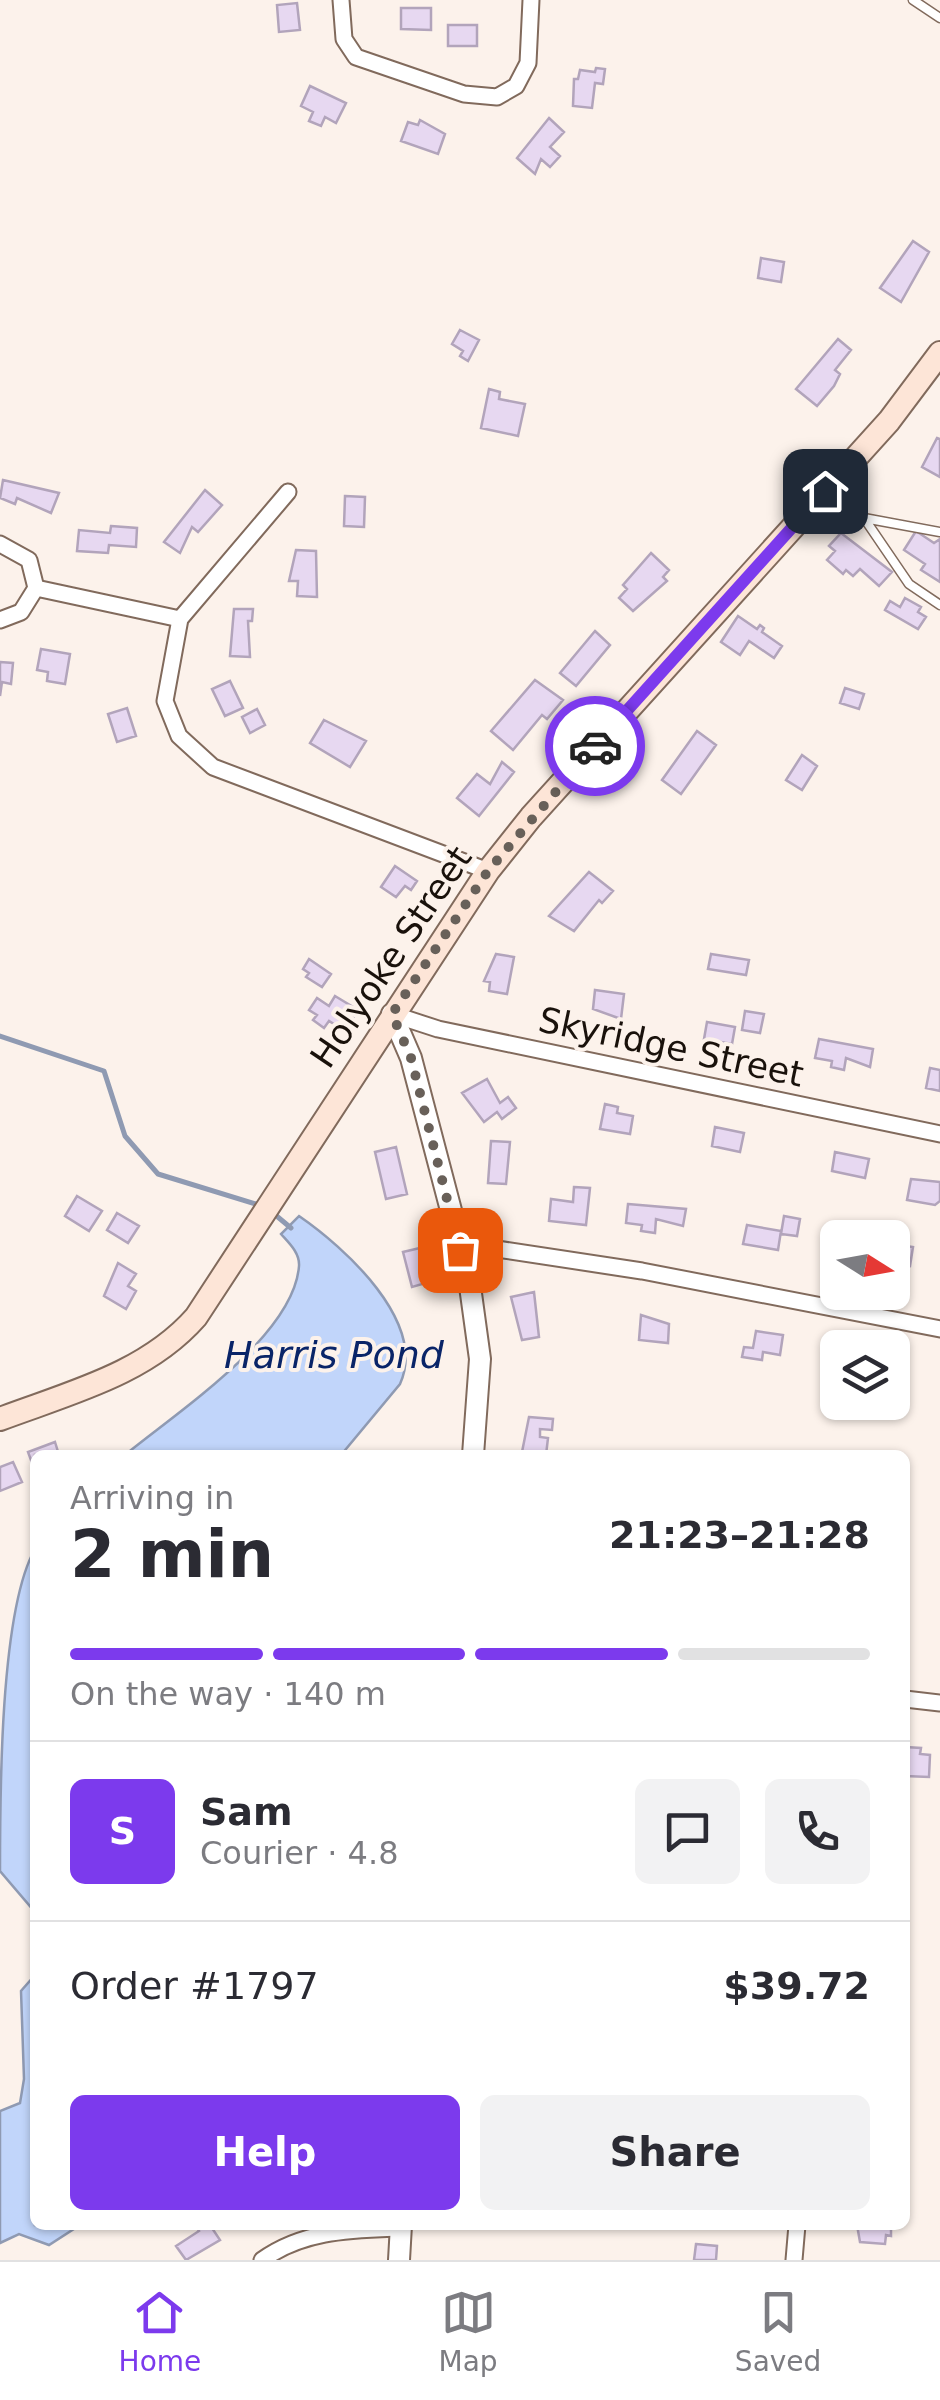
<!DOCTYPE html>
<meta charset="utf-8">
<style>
body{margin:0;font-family:"DejaVu Sans",sans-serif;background:#f2f2f3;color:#2b2b33;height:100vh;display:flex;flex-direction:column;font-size:38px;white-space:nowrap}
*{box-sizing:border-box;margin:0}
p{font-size:32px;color:#7c7c81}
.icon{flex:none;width:55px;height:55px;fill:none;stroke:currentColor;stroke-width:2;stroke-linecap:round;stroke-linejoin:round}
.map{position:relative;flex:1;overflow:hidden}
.details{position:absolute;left:30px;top:1450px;width:880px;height:780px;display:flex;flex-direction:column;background:#fff;border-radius:15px;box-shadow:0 2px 8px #0004}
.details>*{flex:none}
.needle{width:65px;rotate:101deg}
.buttons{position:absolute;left:820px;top:1220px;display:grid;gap:20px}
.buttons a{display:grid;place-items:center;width:90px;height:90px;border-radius:15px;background:#fff;box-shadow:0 2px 8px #0004;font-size:50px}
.pin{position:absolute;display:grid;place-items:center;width:85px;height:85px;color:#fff;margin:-42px;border-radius:20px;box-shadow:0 5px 15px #0006}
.courier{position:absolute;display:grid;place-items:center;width:100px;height:100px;margin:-50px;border:8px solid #7c3aed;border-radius:50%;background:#fff;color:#222;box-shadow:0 2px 12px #0007}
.headline em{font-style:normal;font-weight:700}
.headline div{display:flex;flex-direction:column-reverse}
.headline{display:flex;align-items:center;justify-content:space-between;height:170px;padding:0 40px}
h1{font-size:65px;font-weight:700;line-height:75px}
.bar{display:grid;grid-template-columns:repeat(4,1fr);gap:15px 10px;align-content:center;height:120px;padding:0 40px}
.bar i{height:12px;border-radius:8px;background:#e1e1e2}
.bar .selected{background:#7c3aed}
.bar p{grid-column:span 4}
.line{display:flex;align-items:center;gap:25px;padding:0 40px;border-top:2px solid #e1e1e2}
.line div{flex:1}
.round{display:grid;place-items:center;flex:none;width:105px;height:105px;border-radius:15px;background:#f2f2f3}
.button{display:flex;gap:20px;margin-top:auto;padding:20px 40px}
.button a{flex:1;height:115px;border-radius:15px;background:#7c3aed;color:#fff;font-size:40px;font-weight:700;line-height:115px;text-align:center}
.button a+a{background:#f2f2f3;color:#2b2b33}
.menu{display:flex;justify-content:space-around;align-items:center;height:140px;border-top:2px solid #e1e1e2;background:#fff;font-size:28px;color:#7c7c81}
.menu a{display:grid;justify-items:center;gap:5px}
.menu .selected{color:#7c3aed}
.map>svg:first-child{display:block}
.water{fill:#c1d5fa;stroke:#8f9ab2;stroke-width:2.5}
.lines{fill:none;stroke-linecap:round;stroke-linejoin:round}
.stream{stroke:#8f9ab2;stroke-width:5}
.building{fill:#e7d8f1;stroke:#b2a4bb;stroke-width:2.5}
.service-casing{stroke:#816a5c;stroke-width:11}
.minor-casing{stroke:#816a5c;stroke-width:19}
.tertiary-casing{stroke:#816a5c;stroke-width:24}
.secondary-casing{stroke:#816a5c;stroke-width:26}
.service{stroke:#fff;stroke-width:8}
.minor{stroke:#fff;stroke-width:15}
.tertiary{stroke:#fff;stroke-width:20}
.secondary{stroke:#fde5d7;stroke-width:22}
.done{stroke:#686059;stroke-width:10;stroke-dasharray:0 18}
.route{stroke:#7c3aed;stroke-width:12}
.labels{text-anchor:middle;stroke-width:8;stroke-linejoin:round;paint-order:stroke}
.street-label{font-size:35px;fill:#19110b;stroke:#fcf2eb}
.water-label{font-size:38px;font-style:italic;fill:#092468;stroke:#fcf2eb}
</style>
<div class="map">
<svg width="940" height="2260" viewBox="0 0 940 2260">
<rect width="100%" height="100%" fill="#fcf2eb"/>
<!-- water -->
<path class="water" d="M299 1216C344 1247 428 1322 400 1384L341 1455H125C176 1413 294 1336 299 1266 300 1253 289 1243 281 1234Z
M35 1549V1912L0 1871C0 1793 0 1610 35 1549Z
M35 1975V2225H80L49 2245 19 2234 0 2243V2111L20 2103 24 2079 21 1991Z"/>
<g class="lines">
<!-- stream -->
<path class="stream" d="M0 1036 104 1071 125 1136 158 1174 259 1205
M273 1213 291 1228"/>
</g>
<!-- building -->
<path class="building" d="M297 3 300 30 279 32 277 5Z
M401 8H431V30L401 29Z
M448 25H477V46H448Z
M596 68 605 69 603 84 595 83 592 108 573 106 574 79H578L580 70 595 72Z
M310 86 346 103 336 123 325 117 321 126 309 121 313 112 301 106Z
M549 118 564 132 550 147 560 156 550 167 541 159 535 174 517 158Z
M420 120 445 134 438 154 401 141 408 122 418 125Z
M913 241 929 252 901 302 880 288Z
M761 258 784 262 781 282 758 278Z
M460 330 479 340 468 361 460 356 463 351 452 344Z
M838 339 851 350 835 370 840 374 834 386 817 406 796 389Z
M489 389 500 392 499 399 525 404 518 436 481 428Z
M937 438 940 439V477L922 467Z
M3 480 59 493 51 513 17 498 15 504 0 498Z
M205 490 222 505 198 532 192 527 180 553 164 542Z
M345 496 365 497 364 527 344 526Z
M111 526 137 528 136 547 109 545 108 553 77 551 79 530 110 533Z
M916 531 934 543 940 539V582L921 570 925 564 904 550Z
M841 533 892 572 879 586 860 569 853 576 846 570 843 574 827 560 835 551 829 546Z
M296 550 316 551 317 597 297 596 298 581H289Z
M651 553 669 570 663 577 667 581 633 611 619 598 627 589 623 585Z
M905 598 921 607 918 612 926 617 918 629 885 610 890 601 900 607Z
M234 609H253L252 621H248L250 657 230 656Z
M738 616 757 629 760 625 764 628 762 632 782 646 774 658 749 641 740 655 721 642Z
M595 631 610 645 576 686 560 673Z
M41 649 70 654 65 684 47 681 48 672 37 670Z
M0 662 13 663 11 684 2 682 0 696Z
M535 680 563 700 547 719 542 715 513 750 491 731Z
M230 681 243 708 225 716 212 689Z
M845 688 864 694 859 709 840 703Z
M127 708 136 736 117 742 108 714Z
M257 709 265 725 250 733 242 717Z
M324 720 366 741 350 767 310 743Z
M697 731 716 745 681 794 662 780Z
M802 755 817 766 802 790 786 780Z
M502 762 514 772 479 816 457 798 477 774 490 784Z
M395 866 417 881 411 890 405 886 396 897 381 887Z
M589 872 613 891 602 903 599 900 574 931 549 916Z
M496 954 514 957 507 994 489 991 490 982 484 981Z
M711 954 749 960 746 975 708 969Z
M309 959 331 974 322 987 306 977 309 973 303 969Z
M595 990 624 994 621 1019 593 1009Z
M335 996 358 1010 345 1031 329 1021 324 1028 313 1020 317 1015 309 1010 317 998 329 1006Z
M745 1011 764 1014 760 1033 742 1030Z
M707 1022 735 1027 732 1044 704 1039Z
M819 1039 873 1049 870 1067 846 1058 844 1070 831 1067 832 1061 815 1058Z
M930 1068 940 1070V1091L926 1088Z
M487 1079 500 1103 508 1097 516 1108 502 1119 497 1112 484 1122 462 1093Z
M605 1104 618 1107 617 1113 633 1116 630 1134 600 1129Z
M715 1127 744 1133 740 1152 712 1146Z
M491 1141 510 1142 506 1184 488 1183Z
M396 1147 407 1194 386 1199 375 1152Z
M835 1152 869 1159 865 1178 832 1171Z
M911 1179 940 1182V1201L935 1205 907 1200Z
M574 1187 590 1188 586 1225 549 1221 551 1199 573 1202Z
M77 1196 102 1211 89 1231 65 1216Z
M628 1204 686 1209 683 1226 656 1219 655 1233 641 1231 642 1225 626 1223Z
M117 1213 139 1226 128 1243 107 1230Z
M784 1216 800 1219 797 1236 781 1234Z
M747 1225 781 1231 778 1250 743 1244Z
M892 1244 913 1247 910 1266 892 1263Z
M424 1247 433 1281 412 1287 403 1252Z
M118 1263 136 1274 128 1286 136 1291 126 1309 104 1296Z
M534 1292 539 1337 522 1340 511 1297Z
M641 1315 669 1324 668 1343 639 1340Z
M756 1331 783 1335 780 1355 763 1352 762 1360 742 1357 744 1347 753 1348Z
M529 1417 553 1419 552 1430 540 1429V1437L548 1438 546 1455 522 1452Z
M55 1442 59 1455H35V1471L28 1452Z
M13 1462 22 1482 0 1491V1467Z
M905 1747 921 1748 920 1754 930 1755 929 1777 905 1776Z
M195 2225H210L220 2240 186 2260 176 2246 199 2231Z
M857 2225H891V2236L886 2235 885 2244 860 2242Z
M696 2244 717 2246 716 2260H694Z"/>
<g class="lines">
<defs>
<path id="service" d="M913 0 940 18
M829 494 864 518 909 584 940 605
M864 518 940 532"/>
<path id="minor" d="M341 0 344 39 356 57 464 94 497 97 516 86 528 63 531 0
M288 492 180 619 165 701 179 736 213 767 488 871
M0 544 29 560 36 588 21 612 0 620
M36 588 180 619
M392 1014 438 1029 940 1134
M460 1251 497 1249 642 1271 940 1329
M905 1699 940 1703
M262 2260C304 2230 351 2230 401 2228
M794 2260 797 2225"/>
<path id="tertiary" d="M392 1014 411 1058 469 1279 480 1359 473 1455
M399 2260 401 2225"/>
<path id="secondary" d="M0 1419C69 1393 146 1374 196 1317L488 871 531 817 889 421 940 353"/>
</defs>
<!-- service casing -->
<use href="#service" class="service-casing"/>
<!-- minor casing -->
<use href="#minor" class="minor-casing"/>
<!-- tertiary casing -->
<use href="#tertiary" class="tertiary-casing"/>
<!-- secondary casing -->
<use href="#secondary" class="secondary-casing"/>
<!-- service -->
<use href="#service" class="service"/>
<!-- minor -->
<use href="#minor" class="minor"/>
<!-- tertiary -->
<use href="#tertiary" class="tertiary"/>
<!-- secondary -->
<use href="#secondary" class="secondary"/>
</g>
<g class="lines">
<!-- done -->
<path class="done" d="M460 1250 411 1058 392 1014 488 871 595 746"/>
<!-- route -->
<path class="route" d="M595 746 825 491"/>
</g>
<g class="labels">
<!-- street labels -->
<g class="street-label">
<text transform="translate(391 957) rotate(-56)" y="12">Holyoke Street</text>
<text transform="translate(671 1047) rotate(12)" y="12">Skyridge Street</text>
</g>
<!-- water labels -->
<g class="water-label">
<text x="334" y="1368">Harris Pond</text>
</g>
</g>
</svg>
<div class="buttons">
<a><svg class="needle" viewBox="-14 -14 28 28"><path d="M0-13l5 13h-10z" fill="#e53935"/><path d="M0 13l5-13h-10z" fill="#7c7c81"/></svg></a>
<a><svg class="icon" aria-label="layers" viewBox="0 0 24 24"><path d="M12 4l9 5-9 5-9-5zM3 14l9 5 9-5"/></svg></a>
</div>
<div class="pin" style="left:460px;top:1250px;background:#ea580c"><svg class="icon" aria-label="bag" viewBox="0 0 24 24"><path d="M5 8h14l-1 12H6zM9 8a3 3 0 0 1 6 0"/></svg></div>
<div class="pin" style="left:825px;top:491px;background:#1f2937"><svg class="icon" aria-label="home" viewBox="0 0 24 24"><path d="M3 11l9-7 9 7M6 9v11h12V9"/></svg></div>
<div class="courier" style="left:595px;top:746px"><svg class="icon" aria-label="car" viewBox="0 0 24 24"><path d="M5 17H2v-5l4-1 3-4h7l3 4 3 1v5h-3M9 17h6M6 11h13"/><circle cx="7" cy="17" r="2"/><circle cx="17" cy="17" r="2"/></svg></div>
<section class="details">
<div class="headline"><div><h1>2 min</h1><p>Arriving in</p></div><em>21:23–21:28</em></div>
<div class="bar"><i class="selected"></i><i class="selected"></i><i class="selected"></i><i></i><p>On the way · 140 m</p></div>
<div class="line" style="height:180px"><b class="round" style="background:#7c3aed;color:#fff">S</b><div><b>Sam</b><p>Courier · 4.8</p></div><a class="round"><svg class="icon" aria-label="chat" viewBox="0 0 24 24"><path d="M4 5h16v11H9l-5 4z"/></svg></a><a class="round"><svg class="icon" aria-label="phone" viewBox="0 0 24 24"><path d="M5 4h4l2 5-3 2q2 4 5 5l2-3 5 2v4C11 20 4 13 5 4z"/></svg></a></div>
<div class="line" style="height:130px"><div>Order #1797</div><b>$39.72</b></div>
<div class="button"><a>Help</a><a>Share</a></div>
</section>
</div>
<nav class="menu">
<a class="selected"><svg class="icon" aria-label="home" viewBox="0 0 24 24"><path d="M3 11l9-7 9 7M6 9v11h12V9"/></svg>Home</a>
<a><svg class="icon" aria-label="map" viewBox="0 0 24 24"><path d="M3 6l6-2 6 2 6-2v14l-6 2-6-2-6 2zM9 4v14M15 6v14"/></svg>Map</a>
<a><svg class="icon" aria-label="saved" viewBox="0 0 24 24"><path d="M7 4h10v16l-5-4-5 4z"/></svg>Saved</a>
</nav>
